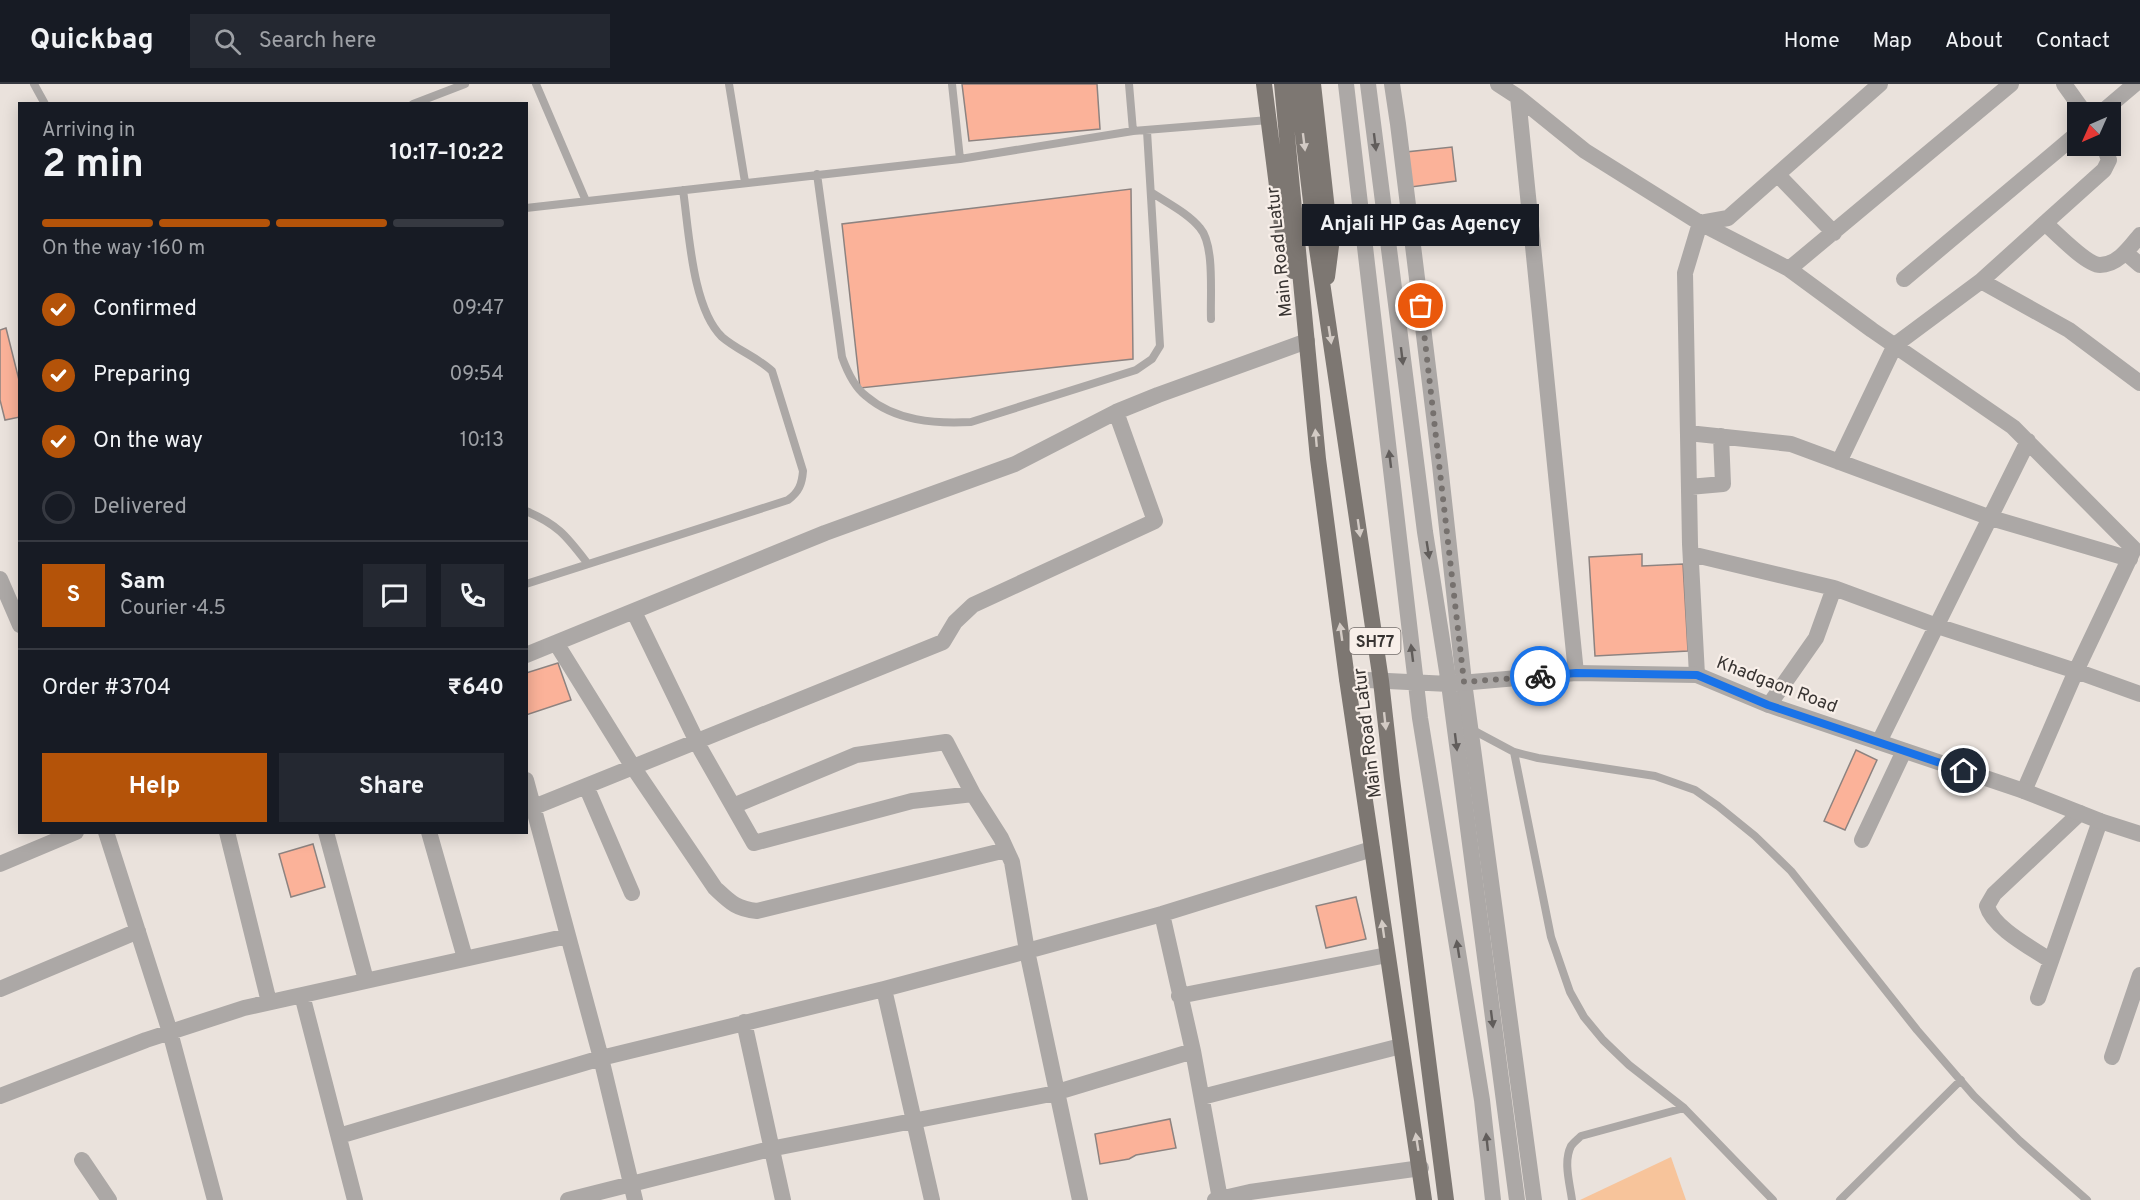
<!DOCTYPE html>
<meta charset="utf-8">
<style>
body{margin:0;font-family:Overpass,sans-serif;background:#242831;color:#f1f3f6;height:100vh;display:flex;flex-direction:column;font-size:22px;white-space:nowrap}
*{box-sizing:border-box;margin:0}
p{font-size:20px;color:#9ea1a6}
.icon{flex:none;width:33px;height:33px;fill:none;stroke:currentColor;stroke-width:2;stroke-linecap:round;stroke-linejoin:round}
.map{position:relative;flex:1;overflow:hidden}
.panel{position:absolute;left:18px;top:18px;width:510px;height:732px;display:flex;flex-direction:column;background:#171b24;border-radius:0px;box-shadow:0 3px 15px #0003}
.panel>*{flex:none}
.needle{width:39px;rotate:225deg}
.fabs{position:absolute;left:2067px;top:18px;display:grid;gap:12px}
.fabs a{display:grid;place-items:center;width:54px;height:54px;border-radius:0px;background:#171b24;box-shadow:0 3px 15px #0003;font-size:30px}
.pin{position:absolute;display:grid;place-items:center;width:51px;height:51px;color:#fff;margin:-26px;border:3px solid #fff;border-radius:50%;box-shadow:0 2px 6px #0007}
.courier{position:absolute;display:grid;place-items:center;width:60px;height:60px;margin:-30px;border:4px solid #1a73e8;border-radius:50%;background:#fff;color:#222;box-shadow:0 2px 8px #0007}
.bubble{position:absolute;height:42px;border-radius:0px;background:#171b24;box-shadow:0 3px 15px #0003;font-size:20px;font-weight:700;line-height:42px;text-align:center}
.summary em{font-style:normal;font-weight:700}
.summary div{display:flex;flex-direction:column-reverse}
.summary{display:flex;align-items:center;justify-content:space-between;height:102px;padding:0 24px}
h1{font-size:39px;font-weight:700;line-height:45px}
.bar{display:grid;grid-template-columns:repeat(4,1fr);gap:9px 6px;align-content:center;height:72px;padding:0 24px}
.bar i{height:8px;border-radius:4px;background:#363941}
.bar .current{background:#b45309}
.bar p{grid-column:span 4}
.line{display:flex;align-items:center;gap:15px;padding:0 24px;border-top:2px solid #363941}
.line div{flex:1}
.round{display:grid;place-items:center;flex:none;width:63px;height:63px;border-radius:0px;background:#242831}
ol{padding:0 24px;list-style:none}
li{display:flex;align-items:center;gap:18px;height:66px}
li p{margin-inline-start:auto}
li .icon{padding:6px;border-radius:50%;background:#b45309;color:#fff;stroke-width:4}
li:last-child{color:#9ea1a6}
li i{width:33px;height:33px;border:3px solid #363941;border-radius:50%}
.action{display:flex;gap:12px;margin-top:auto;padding:12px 24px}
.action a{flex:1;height:69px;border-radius:0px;background:#b45309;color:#fff;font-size:24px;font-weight:700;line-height:69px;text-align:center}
.action a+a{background:#242831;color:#f1f3f6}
header{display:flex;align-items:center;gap:36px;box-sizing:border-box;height:84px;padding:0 30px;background:#171b24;border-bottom:2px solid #363941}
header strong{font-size:28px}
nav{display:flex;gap:33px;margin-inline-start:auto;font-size:21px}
.search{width:420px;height:54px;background:#242831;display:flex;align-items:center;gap:15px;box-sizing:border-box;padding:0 21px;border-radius:0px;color:#9ea1a6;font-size:22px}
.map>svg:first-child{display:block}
.green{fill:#f7c49b}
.building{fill:#fbb299;stroke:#8d8380;stroke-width:1.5}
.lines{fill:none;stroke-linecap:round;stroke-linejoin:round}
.service{stroke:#aca8a6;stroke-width:8}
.minor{stroke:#aca8a6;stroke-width:16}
.tertiary{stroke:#aca8a6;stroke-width:16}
.primary{stroke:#7d7772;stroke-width:16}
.oneway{fill:#d3cbc5}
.oneway2{fill:#615d5b}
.done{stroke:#76716e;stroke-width:6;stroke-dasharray:0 10.8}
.route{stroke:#1a73e8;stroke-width:8}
.labels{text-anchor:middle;stroke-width:4.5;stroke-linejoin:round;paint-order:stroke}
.shield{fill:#f8efe9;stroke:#726c69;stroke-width:1.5}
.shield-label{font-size:16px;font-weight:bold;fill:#383432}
.street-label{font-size:18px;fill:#383432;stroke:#f8efe9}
</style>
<header>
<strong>Quickbag</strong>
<div class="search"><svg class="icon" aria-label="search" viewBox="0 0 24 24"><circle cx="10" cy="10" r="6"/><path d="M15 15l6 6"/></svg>Search here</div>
<nav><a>Home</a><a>Map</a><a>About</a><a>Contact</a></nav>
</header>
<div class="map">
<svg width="2140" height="1116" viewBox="0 0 2140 1116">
<rect width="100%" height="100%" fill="#eae2dc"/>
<!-- green -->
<path class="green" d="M1671 1073 1686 1116H1580Z"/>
<!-- building -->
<path class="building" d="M962 0H1097L1100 45 969 57Z
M1452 63 1456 97 1411 103 1406 68Z
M1131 105 1133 275 860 304 842 140Z
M6 244 20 300V333L5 336 0 316V246Z
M1642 470V482L1683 480 1688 567 1595 572 1589 473Z
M558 579 571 616 526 631V589Z
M1856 666 1877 676 1845 746 1824 737Z
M313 760 325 803 291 813 279 770Z
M1356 813 1366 855 1326 864 1316 822Z
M1170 1035 1176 1064 1136 1071 1129 1075 1100 1080 1095 1050Z"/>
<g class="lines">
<!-- service -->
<path class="service" d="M34 0 45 20
M536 0 586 117
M729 0 745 98
M952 0 960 75
M1129 0 1133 47
M413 20 465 0
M817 90 842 273C847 287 854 303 866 312 895 337 935 340 971 338L1136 286 1152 275 1160 262 1147 47
M1151 108C1167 119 1188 129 1200 144 1215 161 1210 212 1211 235
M526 124 960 75 1133 47 1269 36
M526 427C559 441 567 453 588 480
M526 500 788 416C799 408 802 400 803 387L772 287C757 273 737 266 722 253 692 224 689 147 683 106
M1471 645 1514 668 1538 674 1655 692 1695 706 1718 722 1755 752 1791 787 1917 946 1974 1012 2020 1057 2087 1116
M1514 668 1551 853 1570 908 1584 933 1603 956 1629 981 1684 1024 1773 1116
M1572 1116C1570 1100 1563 1078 1571 1062 1573 1059 1578 1055 1581 1052L1684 1024
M1840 1116 1961 996"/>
<!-- minor -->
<path class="minor" d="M1392 0 1398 40 1440 381 1464 598 1534 1116
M1498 0 1518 13 1585 67 1700 139 1789 185 1872 246 2013 343 2134 465 2076 587 2024 707
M2064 0 2084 28
M1518 13 1576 589
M2102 28 2135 0
M2104 62 2109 76 2104 86 2045 139C2056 149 2087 181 2100 181 2118 181 2130 163 2140 151
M1778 91 1834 149
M2126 169 2140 181
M1789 185 2011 0
M1904 195 2078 49
M1981 197 2045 139
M1688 349 1791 360 1991 434 2130 475
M1839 378 1895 261 1981 197 2069 246 2140 299
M1689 403 1723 400 1721 352
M1691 470 1834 504 1937 542 2076 587 2140 610
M0 495 20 541
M634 528 701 666 754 759 912 717 973 710 1001 754 1012 778 1027 867 1080 1116
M556 559 633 683 715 804C730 818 736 825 757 827L1006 766
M526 571 825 449 1015 380 1116 328 1158 311 1307 257
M1697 591 1690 460 1685 189 1700 139 1728 134 1880 0
M1769 621 1816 554 1834 504
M1879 658 2028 357
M526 696 601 974 635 1116
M586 702 632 809
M733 722 856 671 946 658 973 710
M534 723 943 558 955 538 973 521 1155 437 1116 328
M106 748 170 948 215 1116
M227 748 269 918
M326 748 366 896
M429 748 465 874
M1862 756 1904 667
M0 780 76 748
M1162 830 1193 967 1220 1115
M2051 877C2032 864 1993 844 1987 822L1994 810 2080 729
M0 905 138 847
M884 905 932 1116
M302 911 355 1116
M1179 912 1387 871
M2038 914 2100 737
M744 938 783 1116
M2112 973 2140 891
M0 1012 146 956 244 924 568 852
M1202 1013 1401 962
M339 1052 601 974 884 905 1027 867 1162 830 1372 765
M82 1076 109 1116
M568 1116 770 1065 1051 1010 1193 967
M1215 1116 1250 1108 1421 1084"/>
<!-- tertiary -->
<path class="tertiary" d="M1346 0 1420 634 1482 1016 1493 1116
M1368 0 1425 448 1449 600 1517 1116
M1347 595 1449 600 1576 589 1697 591 1769 621 2024 707 2100 737 2140 750"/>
<!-- primary -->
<path class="primary" d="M1264 0 1284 157 1293 187
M1282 0 1318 375 1347 595 1424 1116
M1297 0 1315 151 1381 597 1392 695 1446 1116
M1313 0 1331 162 1327 193"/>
</g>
<!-- one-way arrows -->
<defs><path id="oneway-solid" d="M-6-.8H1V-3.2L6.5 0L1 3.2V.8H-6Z" transform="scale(1.5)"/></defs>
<g class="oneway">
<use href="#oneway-solid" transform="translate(1304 58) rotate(83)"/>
<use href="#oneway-solid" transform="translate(1330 251) rotate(81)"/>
<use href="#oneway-solid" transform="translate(1316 354) rotate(-95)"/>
<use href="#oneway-solid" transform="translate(1359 444) rotate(82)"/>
<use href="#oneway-solid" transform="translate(1341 548) rotate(-98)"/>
<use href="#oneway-solid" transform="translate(1385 637) rotate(84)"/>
<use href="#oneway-solid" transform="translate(1383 845) rotate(-98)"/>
<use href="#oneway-solid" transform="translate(1417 1058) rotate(-99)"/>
</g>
<g class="oneway2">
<use href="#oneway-solid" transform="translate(1375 58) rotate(83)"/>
<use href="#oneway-solid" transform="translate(1402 272) rotate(83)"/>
<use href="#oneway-solid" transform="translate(1390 375) rotate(-97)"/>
<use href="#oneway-solid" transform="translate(1428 466) rotate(81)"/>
<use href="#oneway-solid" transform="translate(1412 569) rotate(-97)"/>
<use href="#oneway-solid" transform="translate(1456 658) rotate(83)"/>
<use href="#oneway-solid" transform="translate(1458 865) rotate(-99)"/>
<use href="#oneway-solid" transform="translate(1492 935) rotate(83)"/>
<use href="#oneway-solid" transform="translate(1487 1058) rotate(-96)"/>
</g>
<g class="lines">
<!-- done -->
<path class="done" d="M1421 222 1464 598 1540 592"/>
<!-- route -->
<path class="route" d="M1540 592 1576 589 1697 591 1768 621 1964 687"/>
</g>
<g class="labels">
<!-- shield labels -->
<rect class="shield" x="1349.5" y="544" width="51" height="26" rx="4.5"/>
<g class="shield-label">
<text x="1375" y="563">SH77</text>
</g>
<!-- street labels -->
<g class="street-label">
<text transform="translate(1279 168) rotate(-96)" y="6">Main Road Latur</text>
<text transform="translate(1777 600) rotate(21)" y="6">Khadgaon Road</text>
<text transform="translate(1367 649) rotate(-97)" y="6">Main Road Latur</text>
</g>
</g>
</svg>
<div class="fabs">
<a><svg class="needle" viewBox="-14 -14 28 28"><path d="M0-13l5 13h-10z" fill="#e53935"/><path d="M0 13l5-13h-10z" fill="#9ea1a6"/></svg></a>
</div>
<div class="pin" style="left:1421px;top:222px;background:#ea580c"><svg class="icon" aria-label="bag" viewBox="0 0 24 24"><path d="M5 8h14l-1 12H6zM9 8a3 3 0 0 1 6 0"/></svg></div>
<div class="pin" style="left:1964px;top:687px;background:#1f2937"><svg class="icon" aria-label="home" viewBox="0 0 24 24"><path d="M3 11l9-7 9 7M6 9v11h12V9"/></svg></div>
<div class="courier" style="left:1540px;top:592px"><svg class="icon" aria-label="bike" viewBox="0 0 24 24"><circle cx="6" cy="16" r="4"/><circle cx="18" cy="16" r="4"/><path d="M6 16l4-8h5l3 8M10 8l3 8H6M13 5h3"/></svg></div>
<div class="bubble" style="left:1302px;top:120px;width:237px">Anjali HP Gas Agency</div>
<section class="panel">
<div class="summary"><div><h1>2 min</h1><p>Arriving in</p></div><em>10:17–10:22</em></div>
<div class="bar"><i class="current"></i><i class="current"></i><i class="current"></i><i></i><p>On the way · 160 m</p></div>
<ol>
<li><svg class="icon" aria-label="check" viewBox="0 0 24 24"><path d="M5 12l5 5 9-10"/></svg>Confirmed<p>09:47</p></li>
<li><svg class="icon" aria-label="check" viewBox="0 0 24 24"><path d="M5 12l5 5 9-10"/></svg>Preparing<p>09:54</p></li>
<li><svg class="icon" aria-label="check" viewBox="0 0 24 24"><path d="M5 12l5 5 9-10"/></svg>On the way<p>10:13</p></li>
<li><i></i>Delivered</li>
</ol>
<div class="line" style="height:108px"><b class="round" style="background:#b45309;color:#fff">S</b><div><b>Sam</b><p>Courier · 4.5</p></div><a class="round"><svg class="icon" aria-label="chat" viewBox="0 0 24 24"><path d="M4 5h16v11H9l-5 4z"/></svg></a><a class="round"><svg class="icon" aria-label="phone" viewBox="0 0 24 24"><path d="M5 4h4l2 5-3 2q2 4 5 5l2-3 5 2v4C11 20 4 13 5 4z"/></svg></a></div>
<div class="line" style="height:78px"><div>Order #3704</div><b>₹640</b></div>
<div class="action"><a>Help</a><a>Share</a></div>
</section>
</div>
